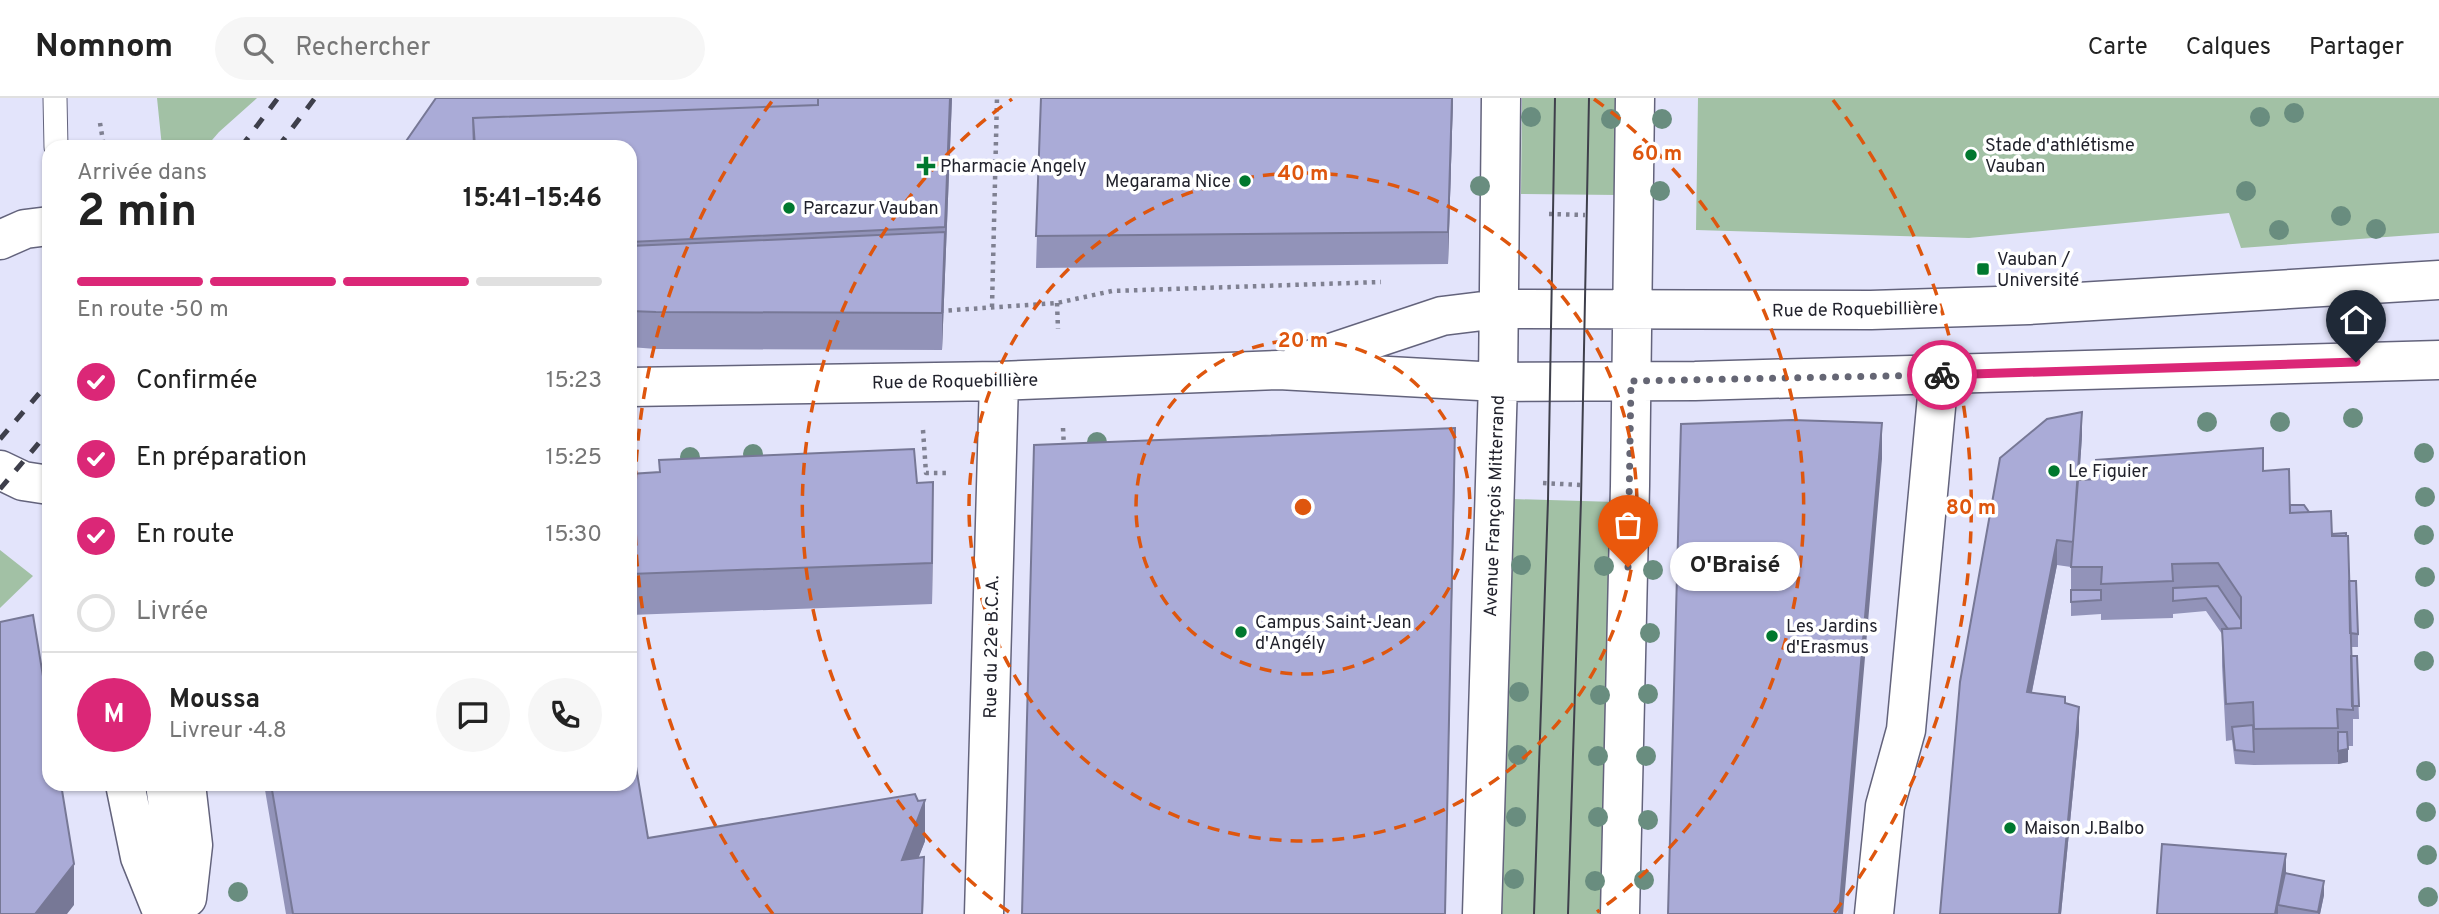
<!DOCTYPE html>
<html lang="fr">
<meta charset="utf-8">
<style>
body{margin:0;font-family:Overpass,sans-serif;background:#f6f6f6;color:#222;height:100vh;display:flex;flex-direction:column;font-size:26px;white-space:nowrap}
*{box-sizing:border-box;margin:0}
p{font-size:23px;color:#767676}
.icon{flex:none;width:38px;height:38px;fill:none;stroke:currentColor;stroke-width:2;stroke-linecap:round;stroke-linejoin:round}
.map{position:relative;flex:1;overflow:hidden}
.panel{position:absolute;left:42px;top:42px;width:595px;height:651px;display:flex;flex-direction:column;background:#fff;border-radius:21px;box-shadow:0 2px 5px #0004}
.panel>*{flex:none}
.pin{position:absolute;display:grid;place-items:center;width:60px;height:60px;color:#fff;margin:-72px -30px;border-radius:50% 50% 50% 0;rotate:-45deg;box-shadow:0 0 7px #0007}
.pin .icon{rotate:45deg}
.courier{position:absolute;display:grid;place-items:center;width:70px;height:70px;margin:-35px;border:5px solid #db2777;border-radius:50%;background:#fff;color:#222;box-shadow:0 2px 9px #0007}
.bubble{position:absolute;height:49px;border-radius:24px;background:#fff;box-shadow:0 2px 5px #0004;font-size:23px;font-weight:700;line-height:49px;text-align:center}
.head em{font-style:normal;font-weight:700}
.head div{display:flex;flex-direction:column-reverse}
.head{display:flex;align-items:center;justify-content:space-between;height:119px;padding:0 35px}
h1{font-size:46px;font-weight:700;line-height:52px}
.bar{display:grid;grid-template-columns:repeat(4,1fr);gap:10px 7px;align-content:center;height:84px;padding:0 35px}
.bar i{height:9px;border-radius:5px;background:#e0e0e0}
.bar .active{background:#db2777}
.bar p{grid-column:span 4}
.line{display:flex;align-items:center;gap:18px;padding:0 35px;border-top:2px solid #e0e0e0}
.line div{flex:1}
.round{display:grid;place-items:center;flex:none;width:74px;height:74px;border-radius:37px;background:#f6f6f6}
ol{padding:0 35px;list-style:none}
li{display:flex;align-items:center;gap:21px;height:77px}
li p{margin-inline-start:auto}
li .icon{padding:7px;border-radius:50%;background:#db2777;color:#fff;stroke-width:4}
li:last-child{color:#767676}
li i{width:38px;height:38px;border:4px solid #e0e0e0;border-radius:50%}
header{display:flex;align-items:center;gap:42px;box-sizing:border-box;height:98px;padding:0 35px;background:#fff;border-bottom:2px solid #e0e0e0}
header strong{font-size:33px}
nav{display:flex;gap:38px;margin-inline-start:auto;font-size:24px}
.search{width:490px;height:63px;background:#f6f6f6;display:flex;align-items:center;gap:18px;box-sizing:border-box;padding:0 24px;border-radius:38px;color:#767676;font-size:26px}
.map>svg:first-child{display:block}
.green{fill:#a2c1a5}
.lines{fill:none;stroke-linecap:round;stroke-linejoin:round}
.service-casing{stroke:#63637c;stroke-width:25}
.minor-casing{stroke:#63637c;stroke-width:41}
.tertiary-casing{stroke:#63637c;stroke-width:41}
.path{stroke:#7f8091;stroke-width:4.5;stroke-dasharray:3.5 5;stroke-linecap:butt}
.service{stroke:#fff;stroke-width:23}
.minor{stroke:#fff;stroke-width:38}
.tertiary{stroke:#fff;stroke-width:38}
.tram{stroke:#3e3f4b;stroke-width:2}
.rail{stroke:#3e3f4b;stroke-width:5;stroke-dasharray:12 12;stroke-linecap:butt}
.tree{fill:#698d7f}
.wall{fill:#9293b9}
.shaded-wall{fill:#777896}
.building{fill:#aaabd7;stroke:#777896;stroke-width:2}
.done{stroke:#656674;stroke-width:7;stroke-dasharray:0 12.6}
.route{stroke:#db2777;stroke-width:9}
.ring{fill:none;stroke:#de560e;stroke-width:3.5;stroke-dasharray:12 9}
.poi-dot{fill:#00782e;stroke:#fff;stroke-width:2.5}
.labels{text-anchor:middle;stroke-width:7;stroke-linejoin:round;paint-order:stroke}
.poi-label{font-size:18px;fill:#21222c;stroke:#fff;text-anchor:start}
.street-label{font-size:18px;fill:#21222c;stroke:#fff}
.centre{fill:#de560e;stroke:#fff;stroke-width:3.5}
.ring-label{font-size:21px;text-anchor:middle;font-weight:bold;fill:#de560e;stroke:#fff;stroke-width:7;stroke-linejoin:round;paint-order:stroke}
</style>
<header>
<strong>Nomnom</strong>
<div class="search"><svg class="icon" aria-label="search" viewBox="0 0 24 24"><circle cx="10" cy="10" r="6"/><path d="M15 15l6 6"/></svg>Rechercher</div>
<nav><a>Carte</a><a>Calques</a><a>Partager</a></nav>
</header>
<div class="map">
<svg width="2439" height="816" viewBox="0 0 2439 816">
<rect width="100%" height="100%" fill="#e3e4fb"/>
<!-- green -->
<path class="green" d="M157 0H257L219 34 206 49H162Z
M1522 0H1619L1618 97 1521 96Z
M1698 0H2439V135L2241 150 2229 115 1969 140 1696 132Z
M1513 401 1616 404 1604 816H1502Z
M0 452 33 478 0 510Z"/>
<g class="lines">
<defs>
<path id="service" d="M55 0 56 49"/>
<path id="minor" d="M1298 266 1442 218 1499 211 1871 212 2029 207 2439 182
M630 289 999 283 1279 272 1498 284 1695 283 2439 262
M186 686 193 747 187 800
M984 816 999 283
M1482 816 1498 284 1501 0
M1620 816 1630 388 1635 0
M1874 816 1885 708 1906 632 1939 277"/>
<path id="tertiary" d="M0 142 25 131 49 128
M0 372 23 383 49 387
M125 686 140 759 163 816
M165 686 174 751 177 816"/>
</defs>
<!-- service casing -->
<use href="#service" class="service-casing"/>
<!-- minor casing -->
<use href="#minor" class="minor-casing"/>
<!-- tertiary casing -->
<use href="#tertiary" class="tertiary-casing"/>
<!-- path -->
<path class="path" d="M100 25 104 49
M1549 116 1585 117
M1057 205 1058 231
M992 209 997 0
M940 213 1057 205 1112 193 1381 184
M1063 330 1064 350
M923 332 926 375H947
M1543 385 1580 387"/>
<!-- service -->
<use href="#service" class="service"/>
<!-- minor -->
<use href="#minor" class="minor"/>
<!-- tertiary -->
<use href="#tertiary" class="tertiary"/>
<!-- tram -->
<path class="tram" d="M1534 816 1548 402 1555 0
M1568 816 1581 402 1589 0"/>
<!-- rail -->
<path class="rail" d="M241 49 278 0
M278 49 315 0
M0 341 49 284
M0 391 49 333"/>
</g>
<!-- trees -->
<g class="tree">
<circle cx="2294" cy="15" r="10"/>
<circle cx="1531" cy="19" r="10"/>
<circle cx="2260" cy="19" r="10"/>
<circle cx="1611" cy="21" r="10"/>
<circle cx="1662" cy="21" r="10"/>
<circle cx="1480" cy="88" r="10"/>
<circle cx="1660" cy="93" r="10"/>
<circle cx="2246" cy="93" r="10"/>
<circle cx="2341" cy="118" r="10"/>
<circle cx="2376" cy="131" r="10"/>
<circle cx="2279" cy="132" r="10"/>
<circle cx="2353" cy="320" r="10"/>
<circle cx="2207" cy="324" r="10"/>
<circle cx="2280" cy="324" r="10"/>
<circle cx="1097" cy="344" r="10"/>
<circle cx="2424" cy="355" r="10"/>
<circle cx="753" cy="356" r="10"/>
<circle cx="690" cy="359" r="10"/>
<circle cx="2425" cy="399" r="10"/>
<circle cx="2424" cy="437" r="10"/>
<circle cx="1521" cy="467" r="10"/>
<circle cx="1604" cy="468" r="10"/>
<circle cx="1653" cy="472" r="10"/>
<circle cx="2425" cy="479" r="10"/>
<circle cx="2424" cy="521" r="10"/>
<circle cx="1650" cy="535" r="10"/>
<circle cx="2424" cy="563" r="10"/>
<circle cx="1519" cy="594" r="10"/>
<circle cx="1648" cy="596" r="10"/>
<circle cx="1600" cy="597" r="10"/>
<circle cx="1518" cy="657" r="10"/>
<circle cx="1598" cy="658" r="10"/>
<circle cx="1646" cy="658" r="10"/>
<circle cx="2426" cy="673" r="10"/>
<circle cx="2426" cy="714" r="10"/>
<circle cx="1516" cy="719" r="10"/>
<circle cx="1598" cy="719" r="10"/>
<circle cx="1648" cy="722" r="10"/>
<circle cx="2427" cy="757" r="10"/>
<circle cx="1514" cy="781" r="10"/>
<circle cx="1644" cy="782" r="10"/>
<circle cx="1595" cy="783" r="10"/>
<circle cx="238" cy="794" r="10"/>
<circle cx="2428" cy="799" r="10"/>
</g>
<!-- wall -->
<path class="wall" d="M952 0 942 252 656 251 630 249V49Z
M1041 0H1453L1448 166 1036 170Z
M2082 338 2079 382 2096 381V362L2263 373 2290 410 2309 414 2332 436 2349 483 2358 536V549H2351V558H2357L2359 621H2353V648H2347L2348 664 2338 666 2254 667 2235 666 2232 642 2226 643 2222 568V536L2206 513 2173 516V520L2101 522V516L2071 518V469L2057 467 2032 594 2065 605 2079 633 2061 816H1940Z
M659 362 917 385 933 425 932 506 630 517V376L659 374Z
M264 686H630L648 740 925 743 918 760 924 759 923 816H286Z
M2286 775 2324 797 2320 816H2157Z"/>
<!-- shaded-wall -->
<path class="shaded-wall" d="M950 0H952L942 252V215Z
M1452 0H1453L1448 166V134Z
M2082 314V338L2073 469V444Z
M1882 325V361L1843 816H1839Z
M1455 330V371L1445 816Z
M933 384V425L932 506V465Z
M2057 442V467L2027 618V594Z
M2079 609V633L2061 816H2059Z
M2348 651V664L2338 666V653Z
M925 702V743L902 803V762Z
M2286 756V781L2278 807V816H2275Z
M924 759 923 816H922Z
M74 766V807L67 816H35Z
M2324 783V797L2320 816H2318Z"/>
<!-- building -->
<path class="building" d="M436 0H818V7L473 20 474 49H402Z
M818 0H950L945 129 630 144V49H475L473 20 818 7Z
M1041 0H1452L1448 134 1036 138Z
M945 134 942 215 656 214 630 213V148Z
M2082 314 2073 444 2057 442 2027 594 2065 599V605L2079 609 2059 816H1940L1960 584 2000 360 2047 321Z
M1792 322 1882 325 1839 816H1668L1681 326Z
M1455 330 1445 816H1022L1034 347Z
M2263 350V373L2289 371 2290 415 2331 413 2332 438H2348L2353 612 2337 611 2338 630 2254 631 2253 604 2226 606 2222 531 2241 530V499L2218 465 2172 466 2173 483 2101 486 2102 469H2071L2078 382 2097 381 2096 362Z
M914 351 917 385 933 384 932 465 630 476V376L660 374 659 362Z
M2290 407H2304L2309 414 2290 415Z
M2346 435V438H2332V436Z
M2349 483H2356L2358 536 2350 535Z
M2218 488 2241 522V530L2228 531 2206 500 2173 503V490Z
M2071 492H2101V502L2071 504Z
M33 517 49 615V686H61L74 766 35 816H0V524Z
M2351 558H2357L2359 608H2352Z
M2253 627 2254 654 2235 652 2232 629Z
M630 633 648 740 915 696 918 703 925 702 902 762 924 759 922 816H293L271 686H630Z
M2338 634H2347L2348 651 2338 653Z
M2162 746 2286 756 2275 816H2157Z
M2285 775 2324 783 2318 814 2278 807Z"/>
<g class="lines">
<!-- done -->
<path class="done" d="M1628 469 1631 283 1942 277"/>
<!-- route -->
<path class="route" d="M1942 277 2356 264"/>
</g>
<!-- distance rings -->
<g class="ring">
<circle cx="1303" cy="409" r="167"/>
<circle cx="1303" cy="409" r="334"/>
<path d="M1009 814A501 501 0 0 1 1012 1M1594 1A501 501 0 0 1 1597 814"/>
<path d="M773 816A668 668 0 0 1 773 2M1833 2A668 668 0 0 1 1833 816"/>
</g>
<!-- markers -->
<g class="poi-dot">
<circle cx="1971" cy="57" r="7"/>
<path d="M922.5 57.5h7v7h7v7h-7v7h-7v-7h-7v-7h7z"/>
<circle cx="1245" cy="83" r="7"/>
<circle cx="789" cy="110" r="7"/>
<rect x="1976" y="164" width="14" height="14" rx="3.5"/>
<circle cx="2054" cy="373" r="7"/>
<circle cx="1241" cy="534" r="7"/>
<circle cx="1772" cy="538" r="7"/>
<circle cx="2010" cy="730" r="7"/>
</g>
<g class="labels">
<!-- poi labels -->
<g class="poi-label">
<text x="1985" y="53">Stade d'athlétisme<tspan x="1985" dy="21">Vauban</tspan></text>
<text x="940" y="74">Pharmacie Angely</text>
<text x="1231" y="89" text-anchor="end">Megarama Nice</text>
<text x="803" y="116">Parcazur Vauban</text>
<text x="1997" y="167">Vauban /<tspan x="1997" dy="21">Université</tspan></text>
<text x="2068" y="379">Le Figuier</text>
<text x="1255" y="530">Campus Saint-Jean<tspan x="1255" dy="21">d'Angély</tspan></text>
<text x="1786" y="534">Les Jardins<tspan x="1786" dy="21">d'Erasmus</tspan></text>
<text x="2024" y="736">Maison J.Balbo</text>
</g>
<!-- street labels -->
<g class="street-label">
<text transform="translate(1855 211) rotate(-1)" y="6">Rue de Roquebillière</text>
<text transform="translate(955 283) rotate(-1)" y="6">Rue de Roquebillière</text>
<text transform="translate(1494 408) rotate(-88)" y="6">Avenue François Mitterrand</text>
<text transform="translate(991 549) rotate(-89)" y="6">Rue du 22e B.C.A.</text>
</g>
</g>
<circle cx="1303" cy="409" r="10" class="centre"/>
<g class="ring-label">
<text x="1657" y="62">60 m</text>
<text x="1303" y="82">40 m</text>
<text x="1303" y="249">20 m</text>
<text x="1971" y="416">80 m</text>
</g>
</svg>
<div class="pin" style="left:1628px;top:469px;background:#ea580c"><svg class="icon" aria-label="bag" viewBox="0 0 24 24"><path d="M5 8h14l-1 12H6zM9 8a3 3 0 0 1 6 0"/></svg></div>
<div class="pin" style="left:2356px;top:264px;background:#1f2937"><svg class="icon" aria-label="home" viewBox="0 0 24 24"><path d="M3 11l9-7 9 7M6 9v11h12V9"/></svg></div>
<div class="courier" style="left:1942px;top:277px"><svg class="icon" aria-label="bike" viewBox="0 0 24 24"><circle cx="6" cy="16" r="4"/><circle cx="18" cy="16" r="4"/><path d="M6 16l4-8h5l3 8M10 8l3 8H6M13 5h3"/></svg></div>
<div class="bubble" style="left:1670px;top:444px;width:130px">O'Braisé</div>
<section class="panel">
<div class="head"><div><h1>2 min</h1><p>Arrivée dans</p></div><em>15:41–15:46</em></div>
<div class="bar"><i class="active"></i><i class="active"></i><i class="active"></i><i></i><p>En route · 50 m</p></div>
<ol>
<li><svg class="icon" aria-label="check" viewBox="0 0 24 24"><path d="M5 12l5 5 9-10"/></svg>Confirmée<p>15:23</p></li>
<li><svg class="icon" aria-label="check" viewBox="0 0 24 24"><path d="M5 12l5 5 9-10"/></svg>En préparation<p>15:25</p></li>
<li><svg class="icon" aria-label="check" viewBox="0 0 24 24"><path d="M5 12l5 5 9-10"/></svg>En route<p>15:30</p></li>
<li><i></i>Livrée</li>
</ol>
<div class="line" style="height:126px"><b class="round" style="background:#db2777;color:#fff">M</b><div><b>Moussa</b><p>Livreur · 4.8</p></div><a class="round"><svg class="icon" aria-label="chat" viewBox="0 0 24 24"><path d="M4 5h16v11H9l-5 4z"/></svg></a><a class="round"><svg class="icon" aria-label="phone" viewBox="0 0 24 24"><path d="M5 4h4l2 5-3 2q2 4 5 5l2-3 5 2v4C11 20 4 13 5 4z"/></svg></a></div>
</section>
</div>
